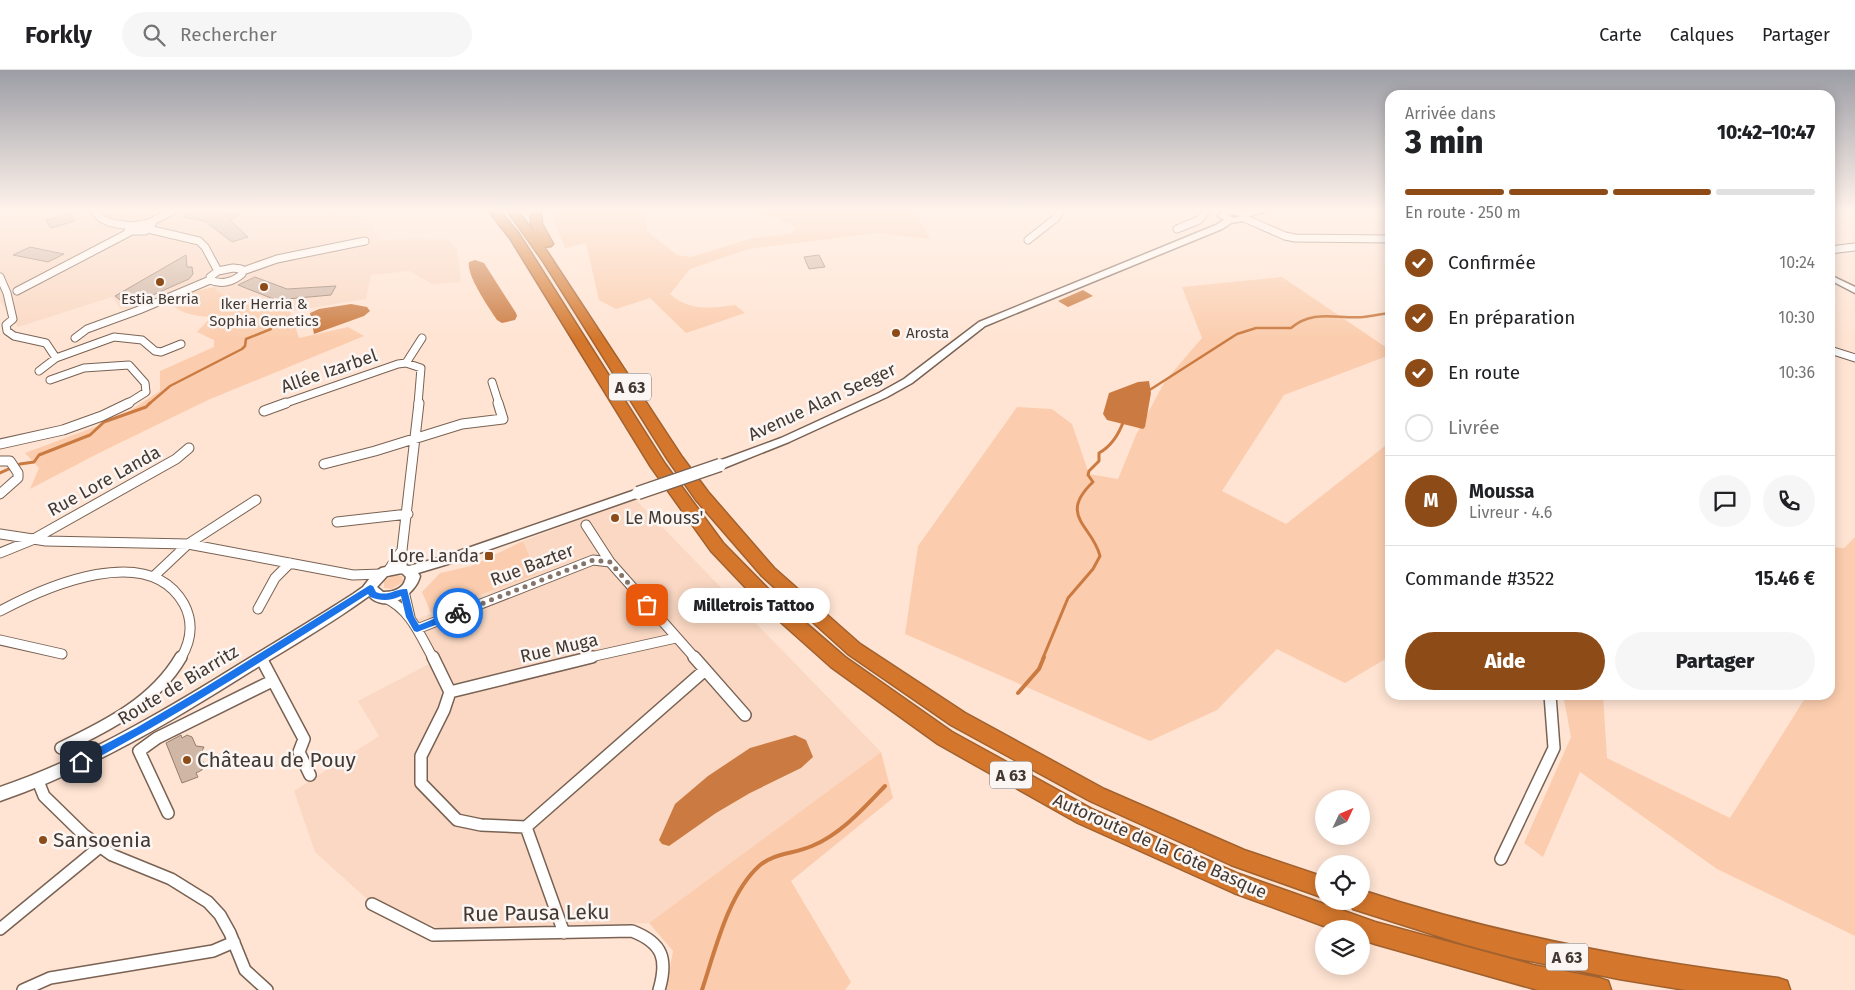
<!DOCTYPE html>
<html lang="fr">
<meta charset="utf-8">
<style>
body{margin:0;font-family:"Fira Sans",sans-serif;background:#f6f6f6;color:#202124;height:100vh;display:flex;flex-direction:column;font-size:19px;white-space:nowrap}
*{box-sizing:border-box;margin:0}
p{font-size:16px;color:#757577}
.icon{flex:none;width:28px;height:28px;fill:none;stroke:currentColor;stroke-width:2;stroke-linecap:round;stroke-linejoin:round}
.map{position:relative;flex:1;overflow:hidden}
.details{position:absolute;left:1385px;top:20px;width:450px;height:610px;display:flex;flex-direction:column;background:#fff;border-radius:15px;box-shadow:0 2px 12px #0003}
.details>*{flex:none}
.needle{width:32px;rotate:46deg}
.fabs{position:absolute;left:1315px;top:720px;display:grid;gap:10px}
.fabs a{display:grid;place-items:center;width:55px;height:55px;border-radius:50%;background:#fff;box-shadow:0 2px 12px #0003;font-size:25px}
.pin{position:absolute;display:grid;place-items:center;width:42px;height:42px;color:#fff;margin:-21px;border-radius:10px;box-shadow:0 2px 8px #0006}
.courier{position:absolute;display:grid;place-items:center;width:50px;height:50px;margin:-25px;border:4px solid #1a73e8;border-radius:50%;background:#fff;color:#222;box-shadow:0 1px 6px #0007}
.bubble{position:absolute;height:35px;border-radius:18px;background:#fff;box-shadow:0 2px 12px #0003;font-size:16px;font-weight:800;line-height:35px;text-align:center}
.overview em{font-style:normal;font-weight:800}
.overview div{display:flex;flex-direction:column-reverse}
.overview{display:flex;align-items:center;justify-content:space-between;height:85px;padding:0 20px}
h1{font-size:32px;font-weight:800;line-height:38px}
.bar{display:grid;grid-template-columns:repeat(4,1fr);gap:8px 5px;align-content:center;height:60px;padding:0 20px}
.bar i{height:6px;border-radius:4px;background:#e0e0e0}
.bar .on{background:#8d4c17}
.bar p{grid-column:span 4}
.line{display:flex;align-items:center;gap:12px;padding:0 20px;border-top:1px solid #e0e0e0}
.line div{flex:1}
.round{display:grid;place-items:center;flex:none;width:52px;height:52px;border-radius:26px;background:#f6f6f6}
ol{padding:0 20px;list-style:none}
li{display:flex;align-items:center;gap:15px;height:55px}
li p{margin-inline-start:auto}
li .icon{padding:5px;border-radius:50%;background:#8d4c17;color:#fff;stroke-width:4}
li:last-child{color:#757577}
li i{width:28px;height:28px;border:2px solid #e0e0e0;border-radius:50%}
.action{display:flex;gap:10px;margin-top:auto;padding:10px 20px}
.action a{flex:1;height:58px;border-radius:30px;background:#8d4c17;color:#fff;font-size:20px;font-weight:800;line-height:58px;text-align:center}
.action a+a{background:#f6f6f6;color:#202124}
header{display:flex;align-items:center;gap:30px;box-sizing:border-box;height:70px;padding:0 25px;background:#fff;border-bottom:1px solid #e0e0e0}
header strong{font-size:24px}
nav{display:flex;gap:28px;margin-inline-start:auto;font-size:18px}
.search{width:350px;height:45px;background:#f6f6f6;display:flex;align-items:center;gap:12px;box-sizing:border-box;padding:0 18px;border-radius:28px;color:#757577;font-size:19px}
.map>svg:first-child{display:block}
.built{fill:#fad8c3}
.green{fill:#fbcdae}
.water{fill:#cb7b41}
.lines{fill:none;stroke-linecap:round;stroke-linejoin:round}
.stream-far2{stroke:#cb7b41;stroke-width:2.5}
.stream-far1{stroke:#cb7b41;stroke-width:3}
.stream{stroke:#cb7b41;stroke-width:4}
.building{fill:#d0b6a5;stroke:#957d6d}
.minor-far2-casing{stroke:#796253;stroke-width:9}
.minor-far1-casing{stroke:#796253;stroke-width:11}
.minor-casing{stroke:#796253;stroke-width:14}
.tertiary-casing{stroke:#796253;stroke-width:3}
.secondary-casing{stroke:#796253;stroke-width:3}
.motorway-casing{stroke:#a1612f;stroke-width:3}
.minor-far2{stroke:#fff;stroke-width:7}
.minor-far1{stroke:#fff;stroke-width:9}
.minor{stroke:#fff;stroke-width:11}
.tertiary{fill:#fff;fill-rule:evenodd}
.secondary{fill:#fff;fill-rule:evenodd}
.motorway{fill:#d4772d;fill-rule:evenodd}
.secondary-bridge-casing{stroke:#796253;stroke-width:15;stroke-linecap:butt}
.secondary-bridge{stroke:#fff;stroke-width:12}
.route{fill:#1a73e8}
.done{stroke:#85756a;stroke-width:5;stroke-dasharray:0 9}
.poi-dot{fill:#8d4c17;stroke:#fbf6f3;stroke-width:2}
.labels{text-anchor:middle;stroke-width:5;stroke-linejoin:round;paint-order:stroke}
.far-poi-label{font-size:15px;fill:#433932;stroke:#fbf6f3}
.shield{fill:#fbf6f3;stroke:#7a726c;stroke-width:1}
.shield-label{font-size:16px;font-weight:bold;fill:#433932}
.street-label{font-size:18px;fill:#433932;stroke:#fbf6f3}
.poi-label{font-size:18px;fill:#433932;stroke:#fbf6f3;text-anchor:start}
.near-poi-label{font-size:21px;fill:#433932;stroke:#fbf6f3;text-anchor:start}
.near-street-label{font-size:21px;fill:#433932;stroke:#fbf6f3}
</style>
<header>
<strong>Forkly</strong>
<div class="search"><svg class="icon" aria-label="search" viewBox="0 0 24 24"><circle cx="10" cy="10" r="6"/><path d="M15 15l6 6"/></svg>Rechercher</div>
<nav><a>Carte</a><a>Calques</a><a>Partager</a></nav>
</header>
<div class="map">
<svg width="1855" height="920" viewBox="0 0 1855 920">
<rect width="100%" height="100%" fill="#ffe4d3"/>
<!-- built -->
<path class="built" d="M11 140H330L338 144 368 148 382 171 411 168 448 169 457 179 461 212 432 214 410 201 371 205 366 229 293 241 264 240 241 235 217 221 215 217 209 214 143 240 121 239 112 227 18 257 0 231V145Z
M635 429 881 682 649 853 444 860 367 829 315 782 294 721 379 666 358 631 429 594 407 553 537 504 523 471Z"/>
<!-- green -->
<path class="green" d="M98 140H110L117 144 132 146 167 140 148 149 139 151 148 150C133 153 107 156 98 140Z
M553 140H646L644 141 647 161 677 185 691 187 753 168 790 164 797 158 774 147 744 142 743 140H915L930 169 877 163 748 179 690 199 670 224C691 242 709 238 735 235L745 243 686 263 650 228 616 239 599 230 586 173 565 178 554 151Z
M1282 207 1390 280V285L1284 325 1222 421 1286 454 1390 372V584L1387 588 1345 613 1277 579 1217 640 1150 671 905 564 918 476 1017 337 1052 339 1072 354 1089 404 1118 409 1136 365 1165 311 1202 268 1182 217Z
M215 217 217 221C246 237 257 239 290 241L299 268 348 257 364 266 208 330 99 383 30 419 39 398 25 383 119 348 160 321V301L214 277V270L197 262 211 247C195 246 178 244 169 230L191 222Z
M1855 467V866L1717 799 1580 702 1543 787 1524 773 1571 667 1563 625H1603L1607 688 1730 748 1807 625H1830V477L1844 478Z
M523 471 537 504 431 543 422 522 440 503 471 496Z
M393 505 402 506 403 512 392 519 384 518V511Z
M881 682 893 728 791 811 851 912 845 920H666L673 881 649 853Z"/>
<!-- water -->
<path class="water" d="M475 190 484 193 516 243 517 246 515 250 502 253 497 250C489 238 466 205 469 192Z
M1083 220 1093 226 1068 237 1058 231Z
M351 234 367 237 370 241 364 246 314 264 310 243 319 239Z
M1149 311 1151 323 1145 357 1143 359 1107 350 1103 344 1109 323 1138 312Z
M795 665 806 670 813 687 801 698 750 723 716 743 669 776 662 774 659 770 675 734 708 706 750 678Z"/>
<g class="lines">
<!-- stream-far2 -->
<path class="stream-far2" d="M1148 321 1237 264 1256 258H1291C1313 239 1336 249 1363 247 1372 246 1381 244 1390 243
M149 334 170 316 242 279 245 276 246 269 271 259"/>
<!-- stream-far1 -->
<path class="stream-far1" d="M0 403 20 394 34 392 39 385 90 365 104 352 146 337 150 333
M1043 588 1068 528 1093 499 1100 486C1093 456 1057 446 1093 412L1088 405 1089 401 1099 391V383C1112 376 1119 364 1124 350"/>
<!-- stream -->
<path class="stream" d="M1018 623 1039 599 1044 587
M702 920C715 881 728 824 759 796 773 783 794 784 812 776 841 764 864 738 885 716"/>
</g>
<!-- building -->
<path class="building" d="M197 140H212L239 145 230 150 248 167 232 172 205 151 183 147Z
M71 144 75 151 51 158 46 150Z
M30 177 64 184 48 192 13 185Z
M186 185 187 197H192L193 204 189 209 128 236 115 226Z
M819 185 825 197 809 199 804 187Z
M255 207 287 219 336 216 331 225 276 230 238 215Z
M181 665 182 668 187 665 192 667 196 676 204 677 200 685 204 694 202 700 196 703 198 707 182 713 166 673Z"/>
<g class="lines">
<defs>
<path id="minor-far2" d="M94 140C101 154 118 154 132 156
M1244 148 1285 166 1295 168 1390 169
M149 153 152 154 145 161H128L132 156Z
M149 153 174 140
M148 159 199 171 205 177 218 201
M1177 159 1199 150 1207 140
M1028 170 1056 148 1061 140
M1830 180 1855 177
M233 198 241 199 242 204C233 212 221 215 210 210V207L218 201Z
M243 201 277 189 365 171
M0 207 7 223 13 249 6 255 7 261 14 266 46 273 56 288 114 267 142 270 155 281 161 282 181 274
M17 221 130 162
M75 268 87 259 139 240 210 210
M1830 280 1855 288
M406 293 422 268
M39 301 56 288
M50 310 84 298 129 295 145 313 146 322 127 334
M492 312 499 334
M283 334 398 294 406 293 421 298 418 334"/>
<path id="minor-far1" d="M264 341 286 333
M0 374 63 360 102 346 129 333
M0 391H10L18 403V408L0 424
M324 394 375 381 462 354 503 349 498 333
M337 452 408 444
M586 455 610 492
M0 464 46 471 188 474 353 505 381 504
M0 483 32 470 176 389 189 378
M402 499V480L419 333
M388 501 402 480
M153 507 188 474 256 430
M404 521 410 547
M385 528C410 539 420 565 433 588
M258 539 275 508 290 493
M0 541C47 516 149 471 184 534 194 553 191 571 181 588
M417 559 593 490 610 492 695 588
M0 570 62 584
M586 588 676 568"/>
<path id="minor" d="M433 587 450 622 444 640 421 686V713L457 750 481 755 526 757
M694 587 745 645
M261 588 304 669 299 682 310 705
M450 622 592 587
M61 678C107 656 155 632 181 587
M38 711 44 726 84 765 112 785 171 809 208 832 220 845 230 863 245 900 267 920
M168 743 139 681 157 668 272 611
M526 757 705 600
M526 757 564 863
M1501 789 1554 678 1550 625
M372 834 433 865 632 861C663 873 668 889 659 920
M0 859 101 776
M23 920 50 908 213 881 234 872"/>
<path id="tertiary" d="M1830 205 1855 217V223L1830 210Z"/>
<path id="secondary" d="M1222 140H1239L1245 142 1270 140 1247 147V150L1231 153 1222 159 985 256 912 313 887 327 789 372 724 398H716L714 395 716 392 781 368 879 323 904 309 979 252 1216 155 1224 150 1218 146ZM1233 144 1239 146V147L1234 148 1227 145Z
M638 419 642 420 644 423 642 426 448 494 418 503 420 506C416 525 385 544 369 526 332 553 292 576 253 600 172 651 91 700 0 731V717C77 691 148 650 217 608 262 580 308 553 353 524L363 517 373 504 381 498 399 494 409 496 439 488ZM402 503 406 507C404 519 394 522 383 522L377 517 387 506Z"/>
<path id="motorway" d="M488 140H499L519 164 665 394 723 473 778 529 845 587 952 662 1092 739 1239 804 1375 852 1533 895 1599 908 1608 911 1611 920H1538L1375 874 1361 869V859H1332L1234 823 1078 753 938 674 831 597 766 539 711 481 651 397 510 168Z
M507 140H517L535 164 531 154V140H541L542 154 553 174 551 176 544 177 682 387 708 422 774 498 860 574 965 643 1104 719 1244 780 1324 807V828L1231 795 1090 731 951 655 848 584 762 506 696 430 668 390 543 191Z
M1361 820C1498 865 1635 891 1778 908L1787 911 1790 920H1686L1619 909 1515 888 1463 874 1353 839 1350 831H1361Z"/>
</defs>
<!-- minor-far2 casing -->
<use href="#minor-far2" class="minor-far2-casing"/>
<!-- minor-far1 casing -->
<use href="#minor-far1" class="minor-far1-casing"/>
<!-- minor casing -->
<use href="#minor" class="minor-casing"/>
<!-- tertiary casing -->
<use href="#tertiary" class="tertiary-casing"/>
<!-- secondary casing -->
<use href="#secondary" class="secondary-casing"/>
<!-- motorway casing -->
<use href="#motorway" class="motorway-casing"/>
<!-- minor-far2 -->
<use href="#minor-far2" class="minor-far2"/>
<!-- minor-far1 -->
<use href="#minor-far1" class="minor-far1"/>
<!-- minor -->
<use href="#minor" class="minor"/>
<!-- tertiary -->
<use href="#tertiary" class="tertiary"/>
<!-- secondary -->
<use href="#secondary" class="secondary"/>
<!-- motorway -->
<use href="#motorway" class="motorway"/>
<defs>
<path id="secondary-bridge" d="M638 423 720 395"/>
</defs>
<!-- secondary-bridge casing -->
<use href="#secondary-bridge" class="secondary-bridge-casing"/>
<!-- secondary-bridge -->
<use href="#secondary-bridge" class="secondary-bridge"/>
</g>
<!-- sky -->
<linearGradient id="sky" x2="0" y2="1"><stop stop-color="#9c9da5"/><stop offset="0.52" stop-color="#fff3eb"/><stop offset="1" stop-color="#fff3eb" stop-opacity="0"/></linearGradient>
<rect width="1855" height="269" fill="url(#sky)"/>
<!-- route -->
<path class="route" d="M370 515 373 516 376 522C388 527 396 518 407 519L414 547 419 555 458 539 463 543 462 545 417 562 414 561 406 547 401 526C390 531 381 531 370 527L368 524C275 583 182 643 84 695H77V689L136 658 204 618Z"/>
<g class="lines">
<!-- done -->
<path class="done" d="M458 543 593 490 610 492 647 535"/>
</g>
<!-- markers -->
<g class="poi-dot">
<circle cx="160" cy="212" r="5"/>
<circle cx="264" cy="217" r="5"/>
<circle cx="896" cy="263" r="5"/>
<circle cx="615" cy="448" r="5"/>
<rect x="484" y="481" width="10" height="10" rx="2.5"/>
<circle cx="187" cy="690" r="5"/>
<circle cx="43" cy="770" r="5"/>
</g>
<g class="labels">
<!-- far-poi labels -->
<g class="far-poi-label">
<text x="160" y="234">Estia Berria</text>
<text x="264" y="239">Iker Herria &amp;<tspan x="264" dy="17">Sophia Genetics</tspan></text>
<text x="906" y="268" text-anchor="start">Arosta</text>
</g>
<!-- shield labels -->
<g class="shield">
<rect x="609" y="303.5" width="42" height="27" rx="4"/>
<rect x="990" y="691.5" width="42" height="27" rx="4"/>
<rect x="1546" y="873.5" width="42" height="27" rx="4"/>
</g>
<g class="shield-label">
<text x="630" y="323">A 63</text>
<text x="1011" y="711">A 63</text>
<text x="1567" y="893">A 63</text>
</g>
<!-- street labels -->
<g class="street-label">
<text transform="translate(329 301) rotate(-19)" y="6">Allée Izarbel</text>
<text transform="translate(822 332) rotate(-25)" y="6">Avenue Alan Seeger</text>
<text transform="translate(104 411) rotate(-29)" y="6">Rue Lore Landa</text>
<text transform="translate(532 495) rotate(-21)" y="6">Rue Bazter</text>
<text transform="translate(559 578) rotate(-13)" y="6">Rue Muga</text>
<text transform="translate(178 615) rotate(-31)" y="6">Route de Biarritz</text>
<text transform="translate(1160 776) rotate(24)" y="6">Autoroute de la Côte Basque</text>
</g>
<!-- poi labels -->
<g class="poi-label">
<text x="625" y="454">Le Mouss'</text>
<text x="479" y="492" text-anchor="end">Lore Landa</text>
</g>
<!-- near-poi labels -->
<g class="near-poi-label">
<text x="197" y="697">Château de Pouy</text>
<text x="53" y="777">Sansoenia</text>
</g>
<!-- near-street labels -->
<g class="near-street-label">
<text transform="translate(536 843) rotate(-1)" y="7">Rue Pausa Leku</text>
</g>
</g>
</svg>
<div class="fabs">
<a><svg class="needle" viewBox="-14 -14 28 28"><path d="M0-13l5 13h-10z" fill="#e53935"/><path d="M0 13l5-13h-10z" fill="#757577"/></svg></a>
<a><svg class="icon" aria-label="locate" viewBox="0 0 24 24"><circle cx="12" cy="12" r="6"/><path d="M12 2v4M12 18v4M2 12h4M18 12h4"/></svg></a>
<a><svg class="icon" aria-label="layers" viewBox="0 0 24 24"><path d="M12 4l9 5-9 5-9-5zM3 14l9 5 9-5"/></svg></a>
</div>
<div class="pin" style="left:647px;top:535px;background:#ea580c"><svg class="icon" aria-label="bag" viewBox="0 0 24 24"><path d="M5 8h14l-1 12H6zM9 8a3 3 0 0 1 6 0"/></svg></div>
<div class="pin" style="left:81px;top:692px;background:#1f2937"><svg class="icon" aria-label="home" viewBox="0 0 24 24"><path d="M3 11l9-7 9 7M6 9v11h12V9"/></svg></div>
<div class="courier" style="left:458px;top:543px"><svg class="icon" aria-label="bike" viewBox="0 0 24 24"><circle cx="6" cy="16" r="4"/><circle cx="18" cy="16" r="4"/><path d="M6 16l4-8h5l3 8M10 8l3 8H6M13 5h3"/></svg></div>
<div class="bubble" style="left:678px;top:518px;width:152px">Milletrois Tattoo</div>
<section class="details">
<div class="overview"><div><h1>3 min</h1><p>Arrivée dans</p></div><em>10:42–10:47</em></div>
<div class="bar"><i class="on"></i><i class="on"></i><i class="on"></i><i></i><p>En route · 250 m</p></div>
<ol>
<li><svg class="icon" aria-label="check" viewBox="0 0 24 24"><path d="M5 12l5 5 9-10"/></svg>Confirmée<p>10:24</p></li>
<li><svg class="icon" aria-label="check" viewBox="0 0 24 24"><path d="M5 12l5 5 9-10"/></svg>En préparation<p>10:30</p></li>
<li><svg class="icon" aria-label="check" viewBox="0 0 24 24"><path d="M5 12l5 5 9-10"/></svg>En route<p>10:36</p></li>
<li><i></i>Livrée</li>
</ol>
<div class="line" style="height:90px"><b class="round" style="background:#8d4c17;color:#fff">M</b><div><b>Moussa</b><p>Livreur · 4.6</p></div><a class="round"><svg class="icon" aria-label="chat" viewBox="0 0 24 24"><path d="M4 5h16v11H9l-5 4z"/></svg></a><a class="round"><svg class="icon" aria-label="phone" viewBox="0 0 24 24"><path d="M5 4h4l2 5-3 2q2 4 5 5l2-3 5 2v4C11 20 4 13 5 4z"/></svg></a></div>
<div class="line" style="height:65px"><div>Commande #3522</div><b>15.46 €</b></div>
<div class="action"><a>Aide</a><a>Partager</a></div>
</section>
</div>
